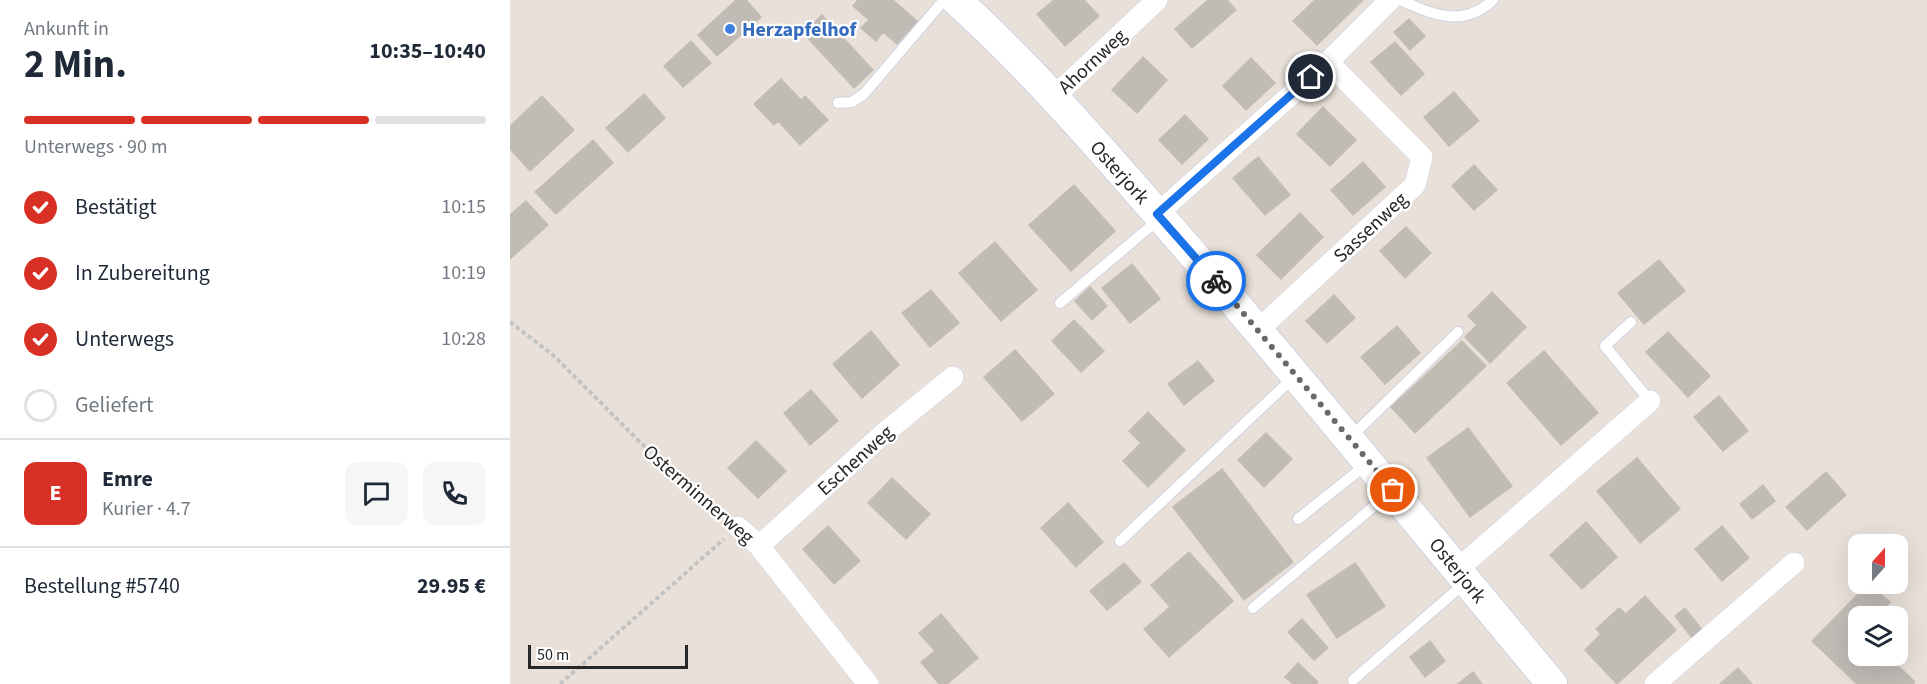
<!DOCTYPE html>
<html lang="de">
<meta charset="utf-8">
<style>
body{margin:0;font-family:"Source Sans 3",sans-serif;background:#f6f6f7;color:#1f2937;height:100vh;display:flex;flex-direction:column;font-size:22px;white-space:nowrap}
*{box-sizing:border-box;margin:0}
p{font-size:20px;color:#747a83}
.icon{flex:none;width:33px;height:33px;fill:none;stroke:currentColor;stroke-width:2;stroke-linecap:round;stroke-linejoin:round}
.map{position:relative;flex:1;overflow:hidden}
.drawer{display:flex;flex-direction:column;background:#fff;width:510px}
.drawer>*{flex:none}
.needle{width:39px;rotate:21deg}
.buttons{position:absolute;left:1338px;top:534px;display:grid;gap:12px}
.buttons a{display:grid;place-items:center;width:60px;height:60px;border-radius:12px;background:#fff;box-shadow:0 6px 24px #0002;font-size:30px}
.scale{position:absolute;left:18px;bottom:15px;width:160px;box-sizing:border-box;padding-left:6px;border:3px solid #272727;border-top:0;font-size:16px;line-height:21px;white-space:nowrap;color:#272727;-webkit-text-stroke:4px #fff;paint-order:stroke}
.pin{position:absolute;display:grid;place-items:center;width:51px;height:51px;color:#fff;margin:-26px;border:3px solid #fff;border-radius:50%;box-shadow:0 2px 6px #0007}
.courier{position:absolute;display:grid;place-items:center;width:60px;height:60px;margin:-30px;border:4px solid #1a73e8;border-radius:50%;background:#fff;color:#222;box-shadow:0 2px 8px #0007}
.headline em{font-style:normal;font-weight:700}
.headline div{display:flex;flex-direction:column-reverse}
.headline{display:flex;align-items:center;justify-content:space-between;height:102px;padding:0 24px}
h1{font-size:39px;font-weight:700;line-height:45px}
.bar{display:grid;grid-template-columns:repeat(4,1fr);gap:9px 6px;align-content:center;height:72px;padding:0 24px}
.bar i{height:8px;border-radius:4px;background:#e0e1e3}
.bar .on{background:#d93025}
.bar p{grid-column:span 4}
.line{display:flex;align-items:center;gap:15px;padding:0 24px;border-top:2px solid #e0e1e3}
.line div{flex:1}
.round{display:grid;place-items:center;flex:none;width:63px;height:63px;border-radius:12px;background:#f6f6f7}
ol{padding:0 24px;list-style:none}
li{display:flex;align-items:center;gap:18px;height:66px}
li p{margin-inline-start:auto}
li .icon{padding:6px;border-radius:50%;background:#d93025;color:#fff;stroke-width:4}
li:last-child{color:#747a83}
li i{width:33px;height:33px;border:3px solid #e0e1e3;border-radius:50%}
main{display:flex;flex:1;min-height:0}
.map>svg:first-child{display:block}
.building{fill:#c1bbb6;stroke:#c4bdb4;stroke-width:1.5}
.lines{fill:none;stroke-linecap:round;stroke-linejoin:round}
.lane-casing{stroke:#cfd3e0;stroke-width:12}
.street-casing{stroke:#cfd3e0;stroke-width:22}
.secondary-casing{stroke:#cfd3e0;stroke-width:32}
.path{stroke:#c3c3c3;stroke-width:4;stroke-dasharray:4.5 3;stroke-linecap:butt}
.lane{stroke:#fff;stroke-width:10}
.street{stroke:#fff;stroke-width:21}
.secondary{stroke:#fff;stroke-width:30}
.done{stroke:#6b6865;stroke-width:6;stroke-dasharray:0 10.8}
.route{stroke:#1a73e8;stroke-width:8}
.shop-dot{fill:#3f7fe0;stroke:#fff;stroke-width:2}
.labels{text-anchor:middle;stroke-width:4.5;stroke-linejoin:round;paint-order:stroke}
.shop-label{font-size:20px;font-weight:bold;fill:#366cbe;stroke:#fff;text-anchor:start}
.street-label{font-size:20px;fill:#272727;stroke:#fff}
</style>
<main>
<section class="drawer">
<div class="headline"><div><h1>2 Min.</h1><p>Ankunft in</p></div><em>10:35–10:40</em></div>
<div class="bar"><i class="on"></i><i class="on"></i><i class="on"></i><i></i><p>Unterwegs · 90 m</p></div>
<ol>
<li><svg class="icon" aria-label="check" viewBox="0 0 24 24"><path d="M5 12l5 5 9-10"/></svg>Bestätigt<p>10:15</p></li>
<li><svg class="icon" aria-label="check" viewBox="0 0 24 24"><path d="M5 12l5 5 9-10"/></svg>In Zubereitung<p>10:19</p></li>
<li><svg class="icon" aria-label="check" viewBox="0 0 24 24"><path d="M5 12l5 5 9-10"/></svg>Unterwegs<p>10:28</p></li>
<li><i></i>Geliefert</li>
</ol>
<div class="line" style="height:108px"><b class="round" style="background:#d93025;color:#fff">E</b><div><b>Emre</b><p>Kurier · 4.7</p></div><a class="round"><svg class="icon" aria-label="chat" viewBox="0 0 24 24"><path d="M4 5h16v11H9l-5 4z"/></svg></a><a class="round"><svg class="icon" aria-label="phone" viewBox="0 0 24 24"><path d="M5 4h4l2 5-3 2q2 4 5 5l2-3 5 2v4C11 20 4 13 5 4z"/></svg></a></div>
<div class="line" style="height:78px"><div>Bestellung #5740</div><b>29.95 €</b></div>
</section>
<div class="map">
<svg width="1417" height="684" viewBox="0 0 1417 684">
<rect width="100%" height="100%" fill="#e9e1d9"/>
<!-- building -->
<path class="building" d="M226 0H236L251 17 207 56 188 35Z
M348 0H383L407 21 387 44 373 32 366 41 351 28 359 20 343 6Z
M544 0H574L589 16 555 46 527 14Z
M698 0H717L726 10 682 48 665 29Z
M805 0H853L807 45 783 21Z
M312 15 363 70 344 88 293 33Z
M899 19 915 36 900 50 884 32Z
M181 41 201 63 173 87 154 66Z
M885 42 914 74 891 95 861 62Z
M633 57 657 80 627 113 602 90Z
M741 58 765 83 736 110 713 86Z
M271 79 291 100 295 96 318 120 290 145 268 121 264 125 244 104Z
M944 92 969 121 939 146 914 117Z
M134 94 155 118 118 152 96 128Z
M32 96 64 130 20 171 0 149V126Z
M813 107 846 140 820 166 787 134Z
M675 115 698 139 672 164 649 140Z
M83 140 103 163 46 214 25 192Z
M748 157 780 195 755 215 723 178Z
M853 162 875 187 843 215 821 190Z
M964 165 987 190 964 210 942 186Z
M564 185 605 231 561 271 519 225Z
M16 201 38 225 0 259V215Z
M790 213 813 237 771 279 747 255Z
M896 227 921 253 895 278 870 251Z
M485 242 527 290 491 321 449 273Z
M1149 260 1175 291 1134 324 1108 293Z
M622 264 650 299 620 323 592 288Z
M580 287 597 306 582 320 565 301Z
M421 290 449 323 420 347 392 313Z
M982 292 1016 327 980 363 955 337 967 325 958 316Z
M824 295 845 318 817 343 796 321Z
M564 320 594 351 571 372 542 341Z
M887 326 910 353 875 384 851 357Z
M361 331 389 365 352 398 323 364Z
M1158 332 1200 376 1178 397 1136 352Z
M952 341 976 366 905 433 881 407Z
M505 350 544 394 512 421 474 377Z
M1034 351 1088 413 1051 445 997 383Z
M688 361 704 381 674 405 658 384Z
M301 390 328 421 300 445 274 413Z
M1209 396 1238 431 1213 451 1184 417Z
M638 412 675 450 638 487 613 461 631 443 619 431Z
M958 428 1002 486 960 517 917 458Z
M756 433 782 459 754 487 728 460Z
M246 441 276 471 248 498 218 468Z
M1127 458 1170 509 1130 543 1087 491Z
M712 469 783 562 734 600 663 507Z
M1316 472 1336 495 1297 530 1276 507Z
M382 478 420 514 396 539 358 503Z
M1253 485 1265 501 1242 519 1230 504Z
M558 503 593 542 566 567 531 528Z
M1076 522 1107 557 1072 589 1040 555Z
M318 526 350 561 324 584 293 549Z
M1212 526 1239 558 1212 581 1185 549Z
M679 552 723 601 659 657 634 629 660 607 641 585Z
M614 563 631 582 597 610 580 591Z
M845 563 875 606 827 638 797 595Z
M1358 584 1380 602 1366 616H1348V656H1378L1405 682 1403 684H1347L1302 641Z
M1135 596 1166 630 1107 684 1075 650 1091 634 1086 629 1109 608 1116 614Z
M1175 608 1192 630 1182 638 1165 616Z
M431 614 468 658 437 684H429L411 662 425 651 409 633Z
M792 619 818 648 804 660 778 632Z
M920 641 935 661 915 677 900 657Z
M788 663 808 682 806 684H783L775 677Z
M1228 668 1242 684H1210Z
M963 672 972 684H948Z"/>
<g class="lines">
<defs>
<path id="lane" d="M890 0C924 15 953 28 983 0
M328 103 342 102 354 94 434 0
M550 303 648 220
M1121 322 1095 346 1140 401
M840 438 948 332
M788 519 857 464
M610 541 784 377
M743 608 881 492
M843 680 956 582"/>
<path id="street" d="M544 97 647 0
M647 214 818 62 880 0
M748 330 905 185 912 157 818 62
M228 527 249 546 358 684
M249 546 372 435 443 377
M947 570 1140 401
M1145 684 1284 563"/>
<path id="secondary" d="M446 0C528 74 600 160 673 243 799 388 919 537 1042 684"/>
</defs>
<!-- lane casing -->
<use href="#lane" class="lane-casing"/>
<!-- street casing -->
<use href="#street" class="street-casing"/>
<!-- secondary casing -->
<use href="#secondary" class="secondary-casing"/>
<!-- path -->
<path class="path" d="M0 322 43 355 144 456 213 515
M50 684 214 539"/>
<!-- lane -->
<use href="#lane" class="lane"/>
<!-- street -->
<use href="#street" class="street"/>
<!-- secondary -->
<use href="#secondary" class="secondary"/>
</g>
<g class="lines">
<!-- done -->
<path class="done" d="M706 281 883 490"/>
<!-- route -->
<path class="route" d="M706 281 647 214 801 77"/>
</g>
<!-- markers -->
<circle class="shop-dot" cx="220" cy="29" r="6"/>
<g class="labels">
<!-- shop labels -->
<g class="shop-label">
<text x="232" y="36">Herzapfelhof</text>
</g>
<!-- street labels -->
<g class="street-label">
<text transform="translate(582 61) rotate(-43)" y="7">Ahornweg</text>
<text transform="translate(610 172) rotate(48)" y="7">Osterjork</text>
<text transform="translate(860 227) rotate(-43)" y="7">Sassenweg</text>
<text transform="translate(345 460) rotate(-42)" y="7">Eschenweg</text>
<text transform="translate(189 494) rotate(41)" y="7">Osterminnerweg</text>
<text transform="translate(948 570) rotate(51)" y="7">Osterjork</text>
</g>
</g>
</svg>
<div class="buttons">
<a><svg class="needle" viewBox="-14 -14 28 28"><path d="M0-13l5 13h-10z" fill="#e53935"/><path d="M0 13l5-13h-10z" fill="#747a83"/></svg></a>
<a><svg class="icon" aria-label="layers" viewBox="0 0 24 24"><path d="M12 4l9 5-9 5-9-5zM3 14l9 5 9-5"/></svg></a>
</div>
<div class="scale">50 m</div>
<div class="pin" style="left:883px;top:490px;background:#ea580c"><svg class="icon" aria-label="bag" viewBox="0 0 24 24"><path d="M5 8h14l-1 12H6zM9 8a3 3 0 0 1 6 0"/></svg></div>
<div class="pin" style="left:801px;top:77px;background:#1f2937"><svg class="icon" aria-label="home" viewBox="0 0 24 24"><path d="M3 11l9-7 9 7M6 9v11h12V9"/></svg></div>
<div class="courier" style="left:706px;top:281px"><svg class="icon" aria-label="bike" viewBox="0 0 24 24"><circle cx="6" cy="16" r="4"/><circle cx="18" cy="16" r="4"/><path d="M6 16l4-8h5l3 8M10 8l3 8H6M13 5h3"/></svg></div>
</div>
</main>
